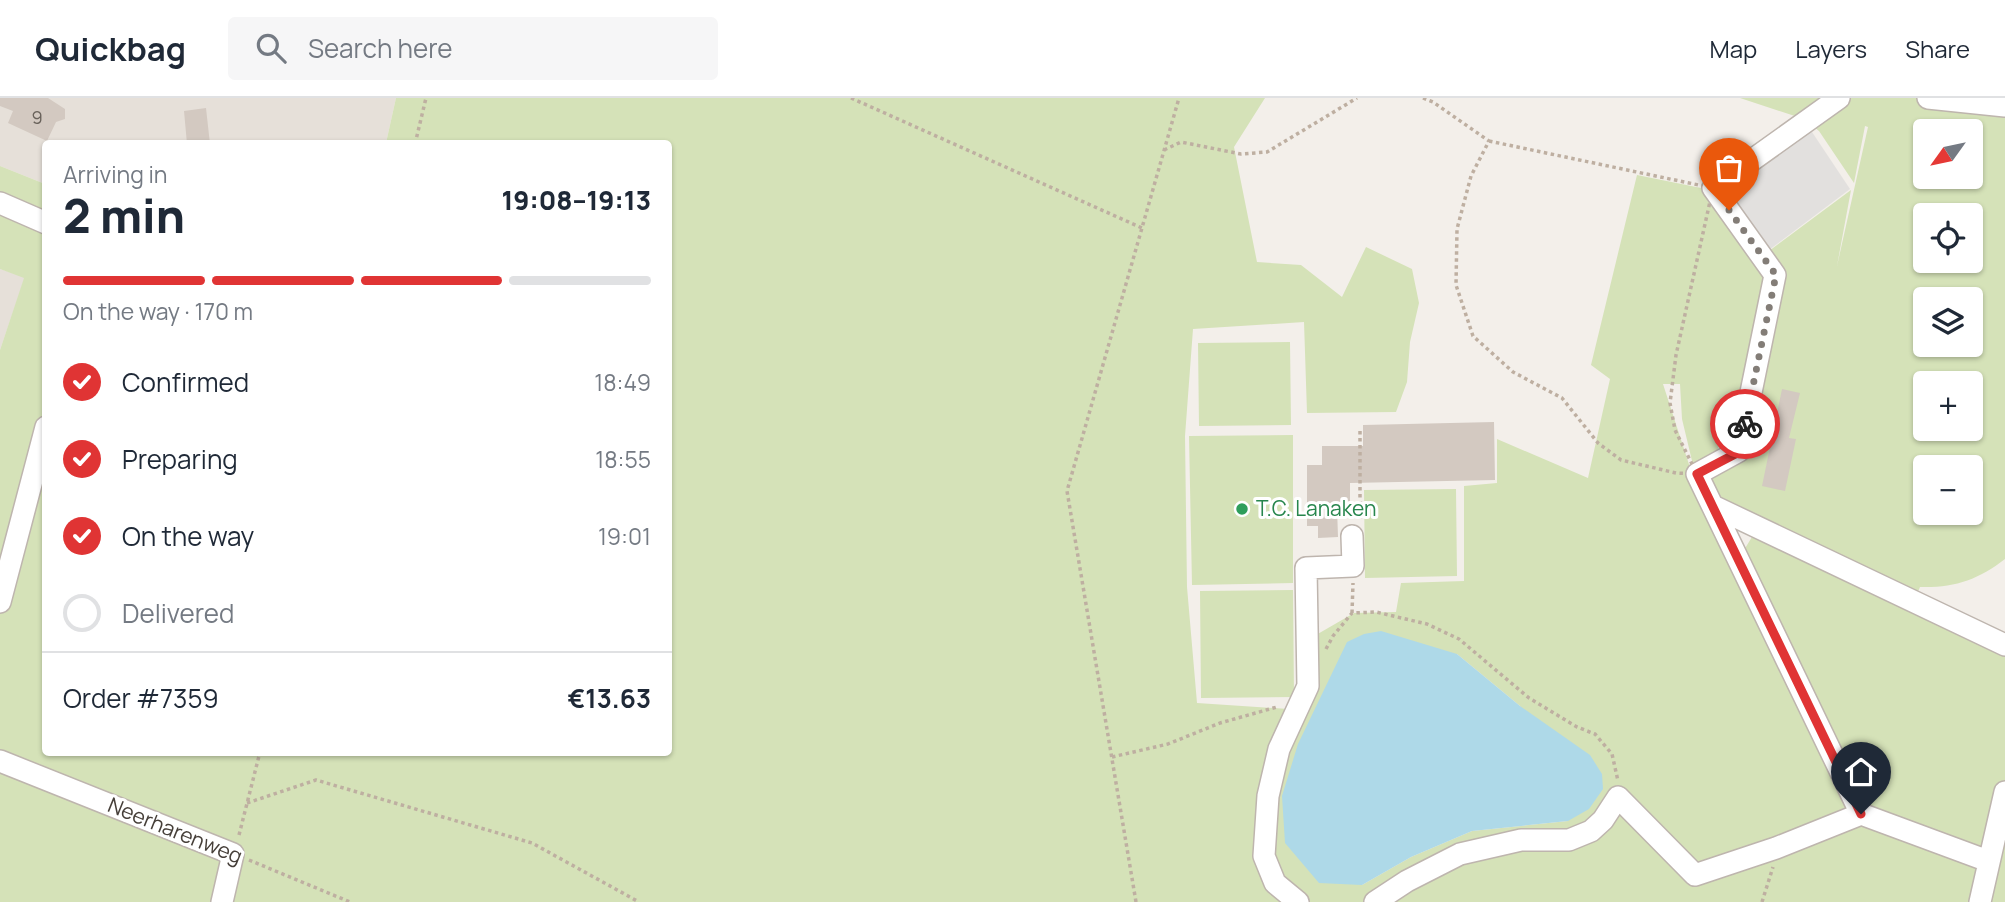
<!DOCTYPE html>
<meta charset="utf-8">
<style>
body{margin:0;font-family:Manrope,sans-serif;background:#f6f6f7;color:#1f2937;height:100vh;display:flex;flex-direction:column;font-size:26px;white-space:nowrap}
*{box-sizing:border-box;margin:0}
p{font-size:23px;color:#747a83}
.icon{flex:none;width:38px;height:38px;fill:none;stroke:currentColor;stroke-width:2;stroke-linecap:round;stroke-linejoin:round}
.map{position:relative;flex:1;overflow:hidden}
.panel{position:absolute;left:42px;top:42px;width:630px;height:616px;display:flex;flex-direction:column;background:#fff;border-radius:7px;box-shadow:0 2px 5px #0004}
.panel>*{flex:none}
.needle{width:46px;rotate:237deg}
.tools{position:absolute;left:1913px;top:21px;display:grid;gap:14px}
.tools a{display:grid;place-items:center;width:70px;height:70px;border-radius:7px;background:#fff;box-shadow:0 2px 5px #0004;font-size:35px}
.pin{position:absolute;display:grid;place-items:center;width:60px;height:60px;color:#fff;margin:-72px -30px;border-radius:50% 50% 50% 0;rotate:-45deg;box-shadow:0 0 7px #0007}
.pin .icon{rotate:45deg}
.courier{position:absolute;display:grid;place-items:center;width:70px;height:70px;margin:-35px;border:5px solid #e03434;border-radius:50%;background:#fff;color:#222;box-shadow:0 2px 9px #0007}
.headline em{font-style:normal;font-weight:800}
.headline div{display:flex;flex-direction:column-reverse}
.headline{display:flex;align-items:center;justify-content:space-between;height:119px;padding:0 21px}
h1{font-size:46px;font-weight:800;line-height:52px}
.bar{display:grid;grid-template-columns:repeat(4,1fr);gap:10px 7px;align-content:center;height:84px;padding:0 21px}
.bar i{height:9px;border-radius:5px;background:#e0e1e3}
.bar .on{background:#e03434}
.bar p{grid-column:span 4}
.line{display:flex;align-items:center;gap:18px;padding:0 21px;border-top:2px solid #e0e1e3}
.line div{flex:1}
ol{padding:0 21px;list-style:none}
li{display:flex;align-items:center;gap:21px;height:77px}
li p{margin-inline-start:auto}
li .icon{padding:7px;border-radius:50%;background:#e03434;color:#fff;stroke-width:4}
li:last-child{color:#747a83}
li i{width:38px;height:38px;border:4px solid #e0e1e3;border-radius:50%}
header{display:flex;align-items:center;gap:42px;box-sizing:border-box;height:98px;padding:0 35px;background:#fff;border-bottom:2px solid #e0e1e3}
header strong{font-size:33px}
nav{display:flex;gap:38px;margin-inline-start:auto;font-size:24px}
.search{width:490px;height:63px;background:#f6f6f7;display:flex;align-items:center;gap:18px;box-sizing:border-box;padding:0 24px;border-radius:7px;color:#747a83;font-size:26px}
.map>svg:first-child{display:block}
.residential{fill:#e6e0d9}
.green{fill:#d5e2b8;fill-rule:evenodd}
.parking{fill:#e2e0de}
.water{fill:#aed9e8}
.building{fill:#d3c9c1}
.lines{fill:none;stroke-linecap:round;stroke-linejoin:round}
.minor-casing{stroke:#beb5ae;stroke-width:24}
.path{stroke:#beafa1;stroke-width:3.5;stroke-dasharray:3.5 3.5;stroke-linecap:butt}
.minor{stroke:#fff;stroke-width:21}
.done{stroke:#837d77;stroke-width:7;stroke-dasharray:0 12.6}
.route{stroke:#e03434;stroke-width:9}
.leisure-dot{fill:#2e9e5b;stroke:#fff;stroke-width:2.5}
.labels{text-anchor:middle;stroke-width:6;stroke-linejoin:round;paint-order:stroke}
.number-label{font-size:18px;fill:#69625b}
.leisure-label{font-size:21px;fill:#27864d;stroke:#fff;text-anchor:start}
.street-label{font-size:21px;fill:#463f39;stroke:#fff}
</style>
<header>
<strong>Quickbag</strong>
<div class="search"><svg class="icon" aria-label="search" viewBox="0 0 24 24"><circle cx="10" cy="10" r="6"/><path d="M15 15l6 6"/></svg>Search here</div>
<nav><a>Map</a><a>Layers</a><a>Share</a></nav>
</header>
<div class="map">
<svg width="2005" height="804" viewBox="0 0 2005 804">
<rect width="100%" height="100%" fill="#f3efea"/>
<!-- residential -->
<path class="residential" d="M0 0H396L386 45 46 46 45 86 0 68Z
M0 171 25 179 0 252Z"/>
<!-- green -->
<path class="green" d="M396 0H1265L1234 49 1257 164 1301 167 1342 199 1366 149 1412 171 1419 205 1410 244 1407 284 1396 314 1307 315 1304 224 1193 231 1185 338 1187 489 1197 605 1303 612 1316 537 1354 515 1396 514 1401 485 1464 483V388L1497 385V341L1588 380 1610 281 1591 267 1637 77 1711 92 1765 156 1851 92 1837 168 1868 29 1865 28 1854 85 1819 33 1804 21 1740 0H2005V461C1978 482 1954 490 1920 489L1916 498 1721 407 1707 386 1710 375 1743 361 1749 271 1717 353 1709 363 1693 367 1682 321 1680 286H1663L1696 388 1813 641 1741 457 1755 434 2005 553V804H0V252L24 180 0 171V68L45 86 46 654H668V46L386 45ZM1925 33H1970V79H1925ZM1925 117H1970V163H1925ZM1925 201H1970V247H1925ZM1925 285H1970V331H1925ZM1925 369H1970V415H1925ZM1457 556 1520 608 1568 723 1472 733 1411 759 1362 787Z
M1290 244 1291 327 1199 328 1198 245Z
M1293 337V485L1192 487 1189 338Z
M1456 391 1457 478 1365 480 1364 392Z
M1293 492 1294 599 1201 600 1200 493Z"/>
<!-- parking -->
<path class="parking" d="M1808 28 1850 91 1765 155 1718 91Z"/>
<!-- water -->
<path class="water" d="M1381 533 1457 556 1520 608 1590 657 1602 676 1603 691 1589 711 1568 723 1472 733 1411 759 1362 787 1319 785 1285 745 1282 698 1298 646 1347 544 1364 536Z"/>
<!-- building -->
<path class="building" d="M0 0H48L65 11V21L56 24 47 43 8 25 13 13 0 8Z
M206 10 210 46H187L184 13Z
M1782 291 1800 295 1789 340 1796 341 1785 393 1762 388Z
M1494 324 1495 382 1350 385V409H1337L1338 439 1318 440V428H1307V367H1322V348H1363V327Z"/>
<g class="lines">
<defs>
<path id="minor" d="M1839 0 1713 90 1775 177 1739 353 1697 376 1861 716
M1928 0 2005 8
M0 105 46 125
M1713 408 2005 547
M0 504 46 329
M0 663 233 756 222 804
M1298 804 1275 785 1264 758 1268 698 1279 651 1308 588 1306 470 1353 468 1352 438
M1375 804 1407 783 1460 756 1521 742H1569L1591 733 1603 722 1618 699 1695 777 1776 750 1861 716 1988 763
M1980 804 2005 694"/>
</defs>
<!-- minor casing -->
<use href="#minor" class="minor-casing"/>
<!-- path -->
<path class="path" d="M851 0 1142 130
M1423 0 1433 4 1489 43
M1489 43 1713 90 1676 257 1670 305 1675 332 1697 376 1676 375 1621 362 1598 345 1562 300 1513 274 1473 238 1456 187 1457 131 1471 78Z
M415 46 426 0
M1164 52 1181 44 1241 56 1267 54 1357 0
M1360 333V422
M1352 515 1353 485
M1326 551 1333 538 1352 515 1376 514 1427 526 1459 541 1529 600 1577 629 1595 636 1612 656 1618 683
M1112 659 1168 646 1220 625 1277 609
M247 705 316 682 532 745 639 804
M239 737 260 654
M249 762 350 804
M1136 804 1067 393 1179 0
M1762 804 1773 769"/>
<!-- minor -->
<use href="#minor" class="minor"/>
</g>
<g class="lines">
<!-- done -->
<path class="done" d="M1729 112 1776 177 1745 326"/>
<!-- route -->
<path class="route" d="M1745 326 1739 354 1697 376 1861 716"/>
</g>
<!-- markers -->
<circle class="leisure-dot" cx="1242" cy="411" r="7"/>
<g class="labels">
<!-- number labels -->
<g class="number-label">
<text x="37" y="26">9</text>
</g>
<!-- leisure labels -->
<g class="leisure-label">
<text x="1256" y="418">T.C. Lanaken</text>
</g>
<!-- street labels -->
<g class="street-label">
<text transform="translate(175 733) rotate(22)" y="7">Neerharenweg</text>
</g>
</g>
</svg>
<div class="tools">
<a><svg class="needle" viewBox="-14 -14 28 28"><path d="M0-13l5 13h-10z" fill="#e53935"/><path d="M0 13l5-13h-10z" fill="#747a83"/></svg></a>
<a><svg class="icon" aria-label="locate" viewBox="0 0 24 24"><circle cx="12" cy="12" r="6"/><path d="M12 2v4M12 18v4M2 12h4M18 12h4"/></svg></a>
<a><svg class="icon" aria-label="layers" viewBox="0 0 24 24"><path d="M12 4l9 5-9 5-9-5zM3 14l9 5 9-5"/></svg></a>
<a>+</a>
<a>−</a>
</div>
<div class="pin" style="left:1729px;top:112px;background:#ea580c"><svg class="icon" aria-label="bag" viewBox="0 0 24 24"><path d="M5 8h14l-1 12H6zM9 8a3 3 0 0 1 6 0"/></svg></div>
<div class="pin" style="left:1861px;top:716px;background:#1f2937"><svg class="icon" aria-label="home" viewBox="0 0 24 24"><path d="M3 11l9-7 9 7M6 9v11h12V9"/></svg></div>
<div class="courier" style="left:1745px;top:326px"><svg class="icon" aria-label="bike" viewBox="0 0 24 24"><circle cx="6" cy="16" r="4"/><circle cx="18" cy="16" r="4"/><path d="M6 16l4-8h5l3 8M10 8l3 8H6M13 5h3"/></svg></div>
<section class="panel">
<div class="headline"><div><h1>2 min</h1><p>Arriving in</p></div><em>19:08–19:13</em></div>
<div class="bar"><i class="on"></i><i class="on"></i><i class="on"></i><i></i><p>On the way · 170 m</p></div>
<ol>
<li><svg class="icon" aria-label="check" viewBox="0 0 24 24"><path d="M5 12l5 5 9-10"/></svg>Confirmed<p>18:49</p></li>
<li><svg class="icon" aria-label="check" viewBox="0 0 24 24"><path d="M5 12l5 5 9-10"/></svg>Preparing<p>18:55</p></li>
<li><svg class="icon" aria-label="check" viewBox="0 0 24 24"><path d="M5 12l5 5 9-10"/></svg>On the way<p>19:01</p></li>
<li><i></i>Delivered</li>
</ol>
<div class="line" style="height:91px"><div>Order #7359</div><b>€13.63</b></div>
</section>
</div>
